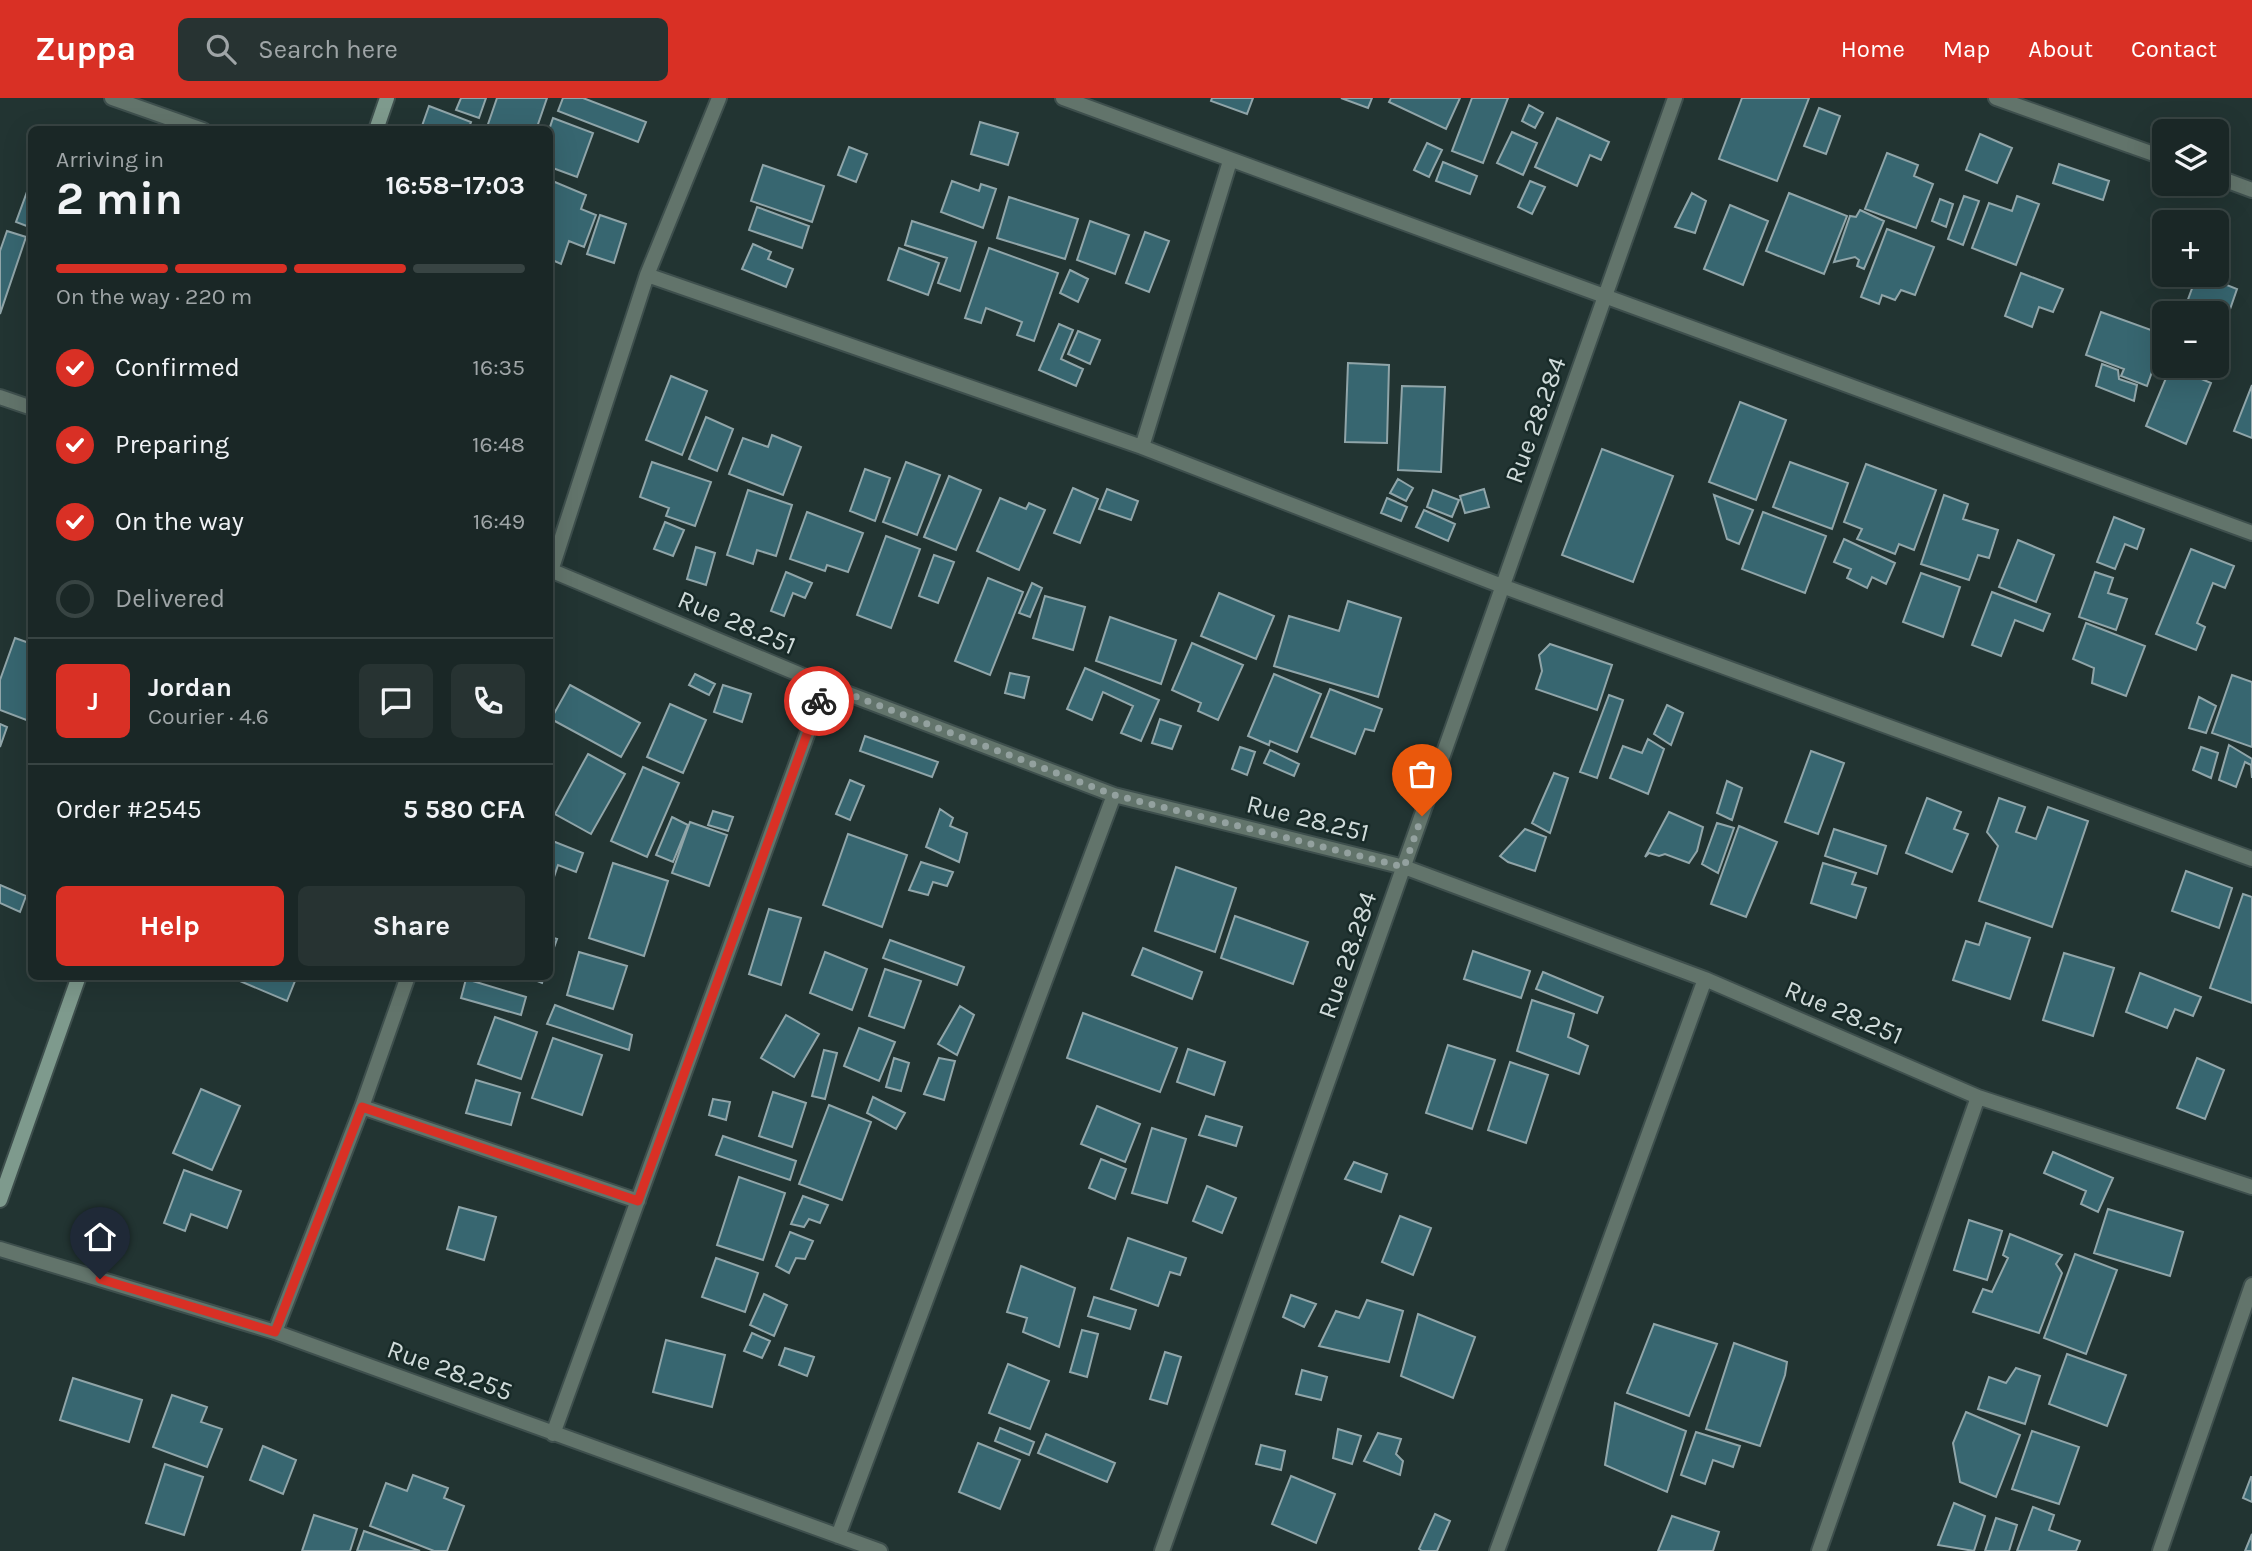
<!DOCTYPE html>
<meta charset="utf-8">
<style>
body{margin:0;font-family:Karla,sans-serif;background:#273332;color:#f1f3f6;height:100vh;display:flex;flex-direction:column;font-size:26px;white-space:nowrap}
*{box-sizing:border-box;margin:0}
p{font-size:23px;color:#9fa5a7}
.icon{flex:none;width:38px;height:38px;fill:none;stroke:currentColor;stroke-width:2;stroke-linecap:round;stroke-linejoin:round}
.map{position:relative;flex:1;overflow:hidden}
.side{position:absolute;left:28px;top:28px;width:525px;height:854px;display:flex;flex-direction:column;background:#1a2726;border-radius:10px;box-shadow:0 7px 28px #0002,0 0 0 2px #384443}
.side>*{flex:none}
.tools{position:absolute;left:2152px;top:21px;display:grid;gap:14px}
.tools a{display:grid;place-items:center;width:77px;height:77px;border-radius:10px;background:#1a2726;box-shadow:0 7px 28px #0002,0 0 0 2px #384443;font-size:35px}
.pin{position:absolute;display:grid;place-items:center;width:60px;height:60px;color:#fff;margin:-72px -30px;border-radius:50% 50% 50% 0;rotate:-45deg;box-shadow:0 0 7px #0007}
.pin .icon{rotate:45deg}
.courier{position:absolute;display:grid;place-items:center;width:70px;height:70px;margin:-35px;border:5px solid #d93025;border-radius:50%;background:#fff;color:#222;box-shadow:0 2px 9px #0007}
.overview em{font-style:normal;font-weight:700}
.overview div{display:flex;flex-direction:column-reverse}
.overview{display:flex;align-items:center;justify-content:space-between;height:119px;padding:0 28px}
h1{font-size:46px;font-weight:700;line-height:52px}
.bar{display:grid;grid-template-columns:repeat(4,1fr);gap:10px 7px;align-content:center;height:84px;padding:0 28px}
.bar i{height:9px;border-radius:5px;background:#384443}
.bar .active{background:#d93025}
.bar p{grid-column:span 4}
.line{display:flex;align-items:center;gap:18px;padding:0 28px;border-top:2px solid #384443}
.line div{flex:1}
.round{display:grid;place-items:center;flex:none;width:74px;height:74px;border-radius:10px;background:#273332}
ol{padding:0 28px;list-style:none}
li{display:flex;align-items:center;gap:21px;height:77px}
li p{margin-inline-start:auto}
li .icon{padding:7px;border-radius:50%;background:#d93025;color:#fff;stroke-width:4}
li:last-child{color:#9fa5a7}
li i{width:38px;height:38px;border:4px solid #384443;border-radius:50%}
.primary-button{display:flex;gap:14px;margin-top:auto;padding:14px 28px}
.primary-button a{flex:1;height:80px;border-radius:10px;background:#d93025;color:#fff;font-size:28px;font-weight:700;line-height:80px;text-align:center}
.primary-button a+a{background:#273332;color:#f1f3f6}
header{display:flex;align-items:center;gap:42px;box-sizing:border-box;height:98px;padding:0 35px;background:#d93025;color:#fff}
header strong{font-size:33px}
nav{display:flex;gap:38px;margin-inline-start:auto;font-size:24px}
.search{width:490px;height:63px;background:#273332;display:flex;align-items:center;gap:18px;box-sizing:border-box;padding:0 24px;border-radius:10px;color:#9fa5a7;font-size:26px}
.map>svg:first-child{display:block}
.building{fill:#376670;stroke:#90a5a9;stroke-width:2}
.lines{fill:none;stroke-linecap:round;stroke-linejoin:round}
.street-casing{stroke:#3e4f4d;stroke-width:18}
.secondary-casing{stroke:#3e4f4d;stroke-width:18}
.street{stroke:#62746b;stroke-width:14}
.secondary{stroke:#7e9a8d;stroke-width:14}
.done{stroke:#93a19f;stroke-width:7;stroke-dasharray:0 12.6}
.route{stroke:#d93025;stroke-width:9}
.labels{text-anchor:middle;stroke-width:5;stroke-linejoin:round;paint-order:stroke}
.street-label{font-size:26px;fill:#d0dbda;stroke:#182a28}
</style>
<header>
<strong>Zuppa</strong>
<div class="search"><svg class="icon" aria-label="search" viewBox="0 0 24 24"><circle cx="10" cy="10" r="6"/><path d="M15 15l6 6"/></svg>Search here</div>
<nav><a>Home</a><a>Map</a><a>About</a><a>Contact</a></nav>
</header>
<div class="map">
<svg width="2252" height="1453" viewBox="0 0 2252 1453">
<rect width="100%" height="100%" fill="#223432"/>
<!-- building -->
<path class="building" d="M461 0H486L479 20 456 12Z
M497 0H547L536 32H486Z
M563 0H583L646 24 638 44 558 13Z
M1212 0H1253L1247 16 1211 3Z
M1341 0H1372L1368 10Z
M1391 0H1460L1446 31 1389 4Z
M1472 0H1508L1483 65 1452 53Z
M1742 0H1809L1777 83 1719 61Z
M1529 7 1543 15 1535 30 1522 23Z
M429 8 471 24 468 32H432L422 28Z
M1819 10 1840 18 1826 56 1804 48Z
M553 20 593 35 577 79 550 69 549 32Z
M1557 20 1609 44 1601 62 1590 57 1577 88 1535 69Z
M980 24 1018 35 1008 67 971 56Z
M1512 34 1537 45 1523 77 1497 65Z
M1980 36 2012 50 1997 85 1966 72Z
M1427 45 1442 52 1429 79 1414 72Z
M849 49 867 56 856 84 838 77Z
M1887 55 1918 67 1914 78 1933 86 1916 130 1865 111Z
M1443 64 1477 78 1470 96 1436 83Z
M2059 66 2109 83 2103 102 2053 85Z
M763 67 824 88 812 124 751 103Z
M32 80V130L16 124Z
M550 82 586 97 581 111 596 117 584 149 569 143 561 166 550 161Z
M952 83 979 93 981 86 996 91 983 130 941 114Z
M1530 83 1545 89 1532 116 1518 109Z
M1692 95 1706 103 1695 135 1675 129Z
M1789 95 1847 118 1824 176 1766 153Z
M1964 98 1979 103 1963 147 1948 141Z
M2017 98 2039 106 2016 167 1972 150 1989 105 2012 113Z
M1009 99 1078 121 1065 161 997 140Z
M1940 101 1953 106 1946 129 1932 123Z
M1730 107 1768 123 1743 187 1704 171Z
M757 109 809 128 802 150 749 132Z
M1860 112 1884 123 1864 171 1857 168 1859 162 1855 159 1834 164 1850 118 1856 119Z
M600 117 626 126 614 165 587 156Z
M912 123 976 144 960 193 938 185 947 160 905 147Z
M1090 123 1129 137 1115 176 1077 162Z
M1887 131 1934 149 1915 197 1901 192 1895 202 1882 197 1879 206 1861 199Z
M7 133 26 139 0 216V153Z
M1145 134 1169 143 1149 194 1126 185Z
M753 146 771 154 768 161 793 171 786 189 742 171Z
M899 150 939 165 928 197 888 182Z
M989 150 1058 175 1034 243 1017 237 1022 224 986 210 981 225 965 220Z
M1070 172 1088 181 1078 204 1060 195Z
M2021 175 2063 191 2053 214 2039 209 2032 229 2005 218Z
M2197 177H2216L2214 182 2237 191 2218 246 2217 215H2183Z
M2101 214 2165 237 2147 288 2121 278 2124 271 2086 257Z
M1059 226 1073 232 1061 261 1083 271 1076 288 1039 272Z
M1078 233 1100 242 1090 266 1068 256Z
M1348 265 1389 267 1387 345 1345 344Z
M2102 266 2118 272 2119 281 2137 287 2134 303 2096 288Z
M2171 268 2211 285 2186 346 2146 328Z
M671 278 707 293 682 357 646 342Z
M2252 287V340L2234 333Z
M1402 288 1445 289 1441 374 1398 372Z
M1740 304 1786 322 1756 402 1709 384Z
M706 319 733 331 717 373 689 361Z
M772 337 801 349 783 397 729 376 743 340 768 349Z
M1602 351 1673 378 1633 484 1562 457Z
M652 364 711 384 695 428 666 418 669 410 640 399Z
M906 364 940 377 917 437 883 424Z
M1790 364 1848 385 1832 431 1773 409Z
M1866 366 1936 392 1914 452 1899 446 1895 456 1857 441 1862 431 1844 424Z
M865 371 890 380 875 423 850 413Z
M949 378 981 392 956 452 924 439Z
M1398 381 1413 390 1406 403 1390 395Z
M1073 390 1098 401 1080 445 1054 435Z
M1107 391 1138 403 1131 422 1099 411Z
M1484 391 1489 409 1465 415 1460 398Z
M748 392 792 407 776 458 757 452 753 466 727 457Z
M1433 392 1459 402 1452 419 1427 409Z
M1714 397 1753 412 1739 446 1727 441Z
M1944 397 1968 406 1963 421 1998 432 1989 460 1978 457 1969 482 1921 466Z
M1000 400 1026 411 1029 405 1045 412 1019 472 977 453Z
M1387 400 1407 409 1401 423 1381 415Z
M1424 412 1455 426 1448 443 1416 429Z
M807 414 863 435 848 474 827 467 825 473 790 461Z
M1763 414 1826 438 1805 495 1742 471Z
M2114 419 2144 431 2137 451 2125 446 2115 471 2097 464Z
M665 424 684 432 673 458 654 451Z
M886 438 920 451 891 530 857 517Z
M1844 441 1895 465 1886 486 1872 479 1867 490 1847 480 1851 471 1834 464Z
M2018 442 2054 457 2036 504 1999 489Z
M696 449 715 455 706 487 687 481Z
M2191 451 2234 468 2225 490 2213 485 2197 525 2205 529 2196 552 2156 536Z
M934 457 954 464 938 505 919 498Z
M786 474 812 485 805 500 793 495 784 518 771 513Z
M2095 474 2113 480 2108 495 2127 501 2116 532 2079 519Z
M1921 475 1960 489 1943 539 1903 524Z
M988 480 1023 494 990 577 955 563Z
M1032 485 1042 490 1030 519 1019 515Z
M1992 494 2050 516 2043 533 2015 522 2001 558 1972 547Z
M1219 495 1274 518 1256 561 1201 538Z
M1045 498 1085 509 1073 552 1033 540Z
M1348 503 1401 520 1378 599 1274 568 1289 518 1339 533Z
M1110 519 1176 542 1161 586 1096 563Z
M2086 525 2145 548 2126 598 2092 585 2094 570 2073 561Z
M15 540 32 546V616L29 623 0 612V582Z
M1192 545 1243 567 1218 622 1198 613 1201 605 1172 592Z
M1550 546 1612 567 1597 612 1536 591 1542 573 1539 557Z
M1085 570 1159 602 1141 643 1121 635 1133 608 1103 594 1092 622 1067 611Z
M1010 575 1029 579 1024 600 1005 595Z
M695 576 715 586 709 597 689 587Z
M1274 576 1321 596 1297 654 1270 643 1269 647 1248 638Z
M2232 577 2252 584V649L2212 635Z
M570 587 640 625 621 659 551 621Z
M723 587 751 596 742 624 714 614Z
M1330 591 1382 611 1374 633 1365 631 1355 656 1311 639Z
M1609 597 1623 602 1597 680 1580 674Z
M2199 599 2216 608 2206 635 2189 630Z
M670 606 706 622 683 675 647 659Z
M1667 607 1683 615 1671 647 1654 636Z
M1160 621 1181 628 1172 651 1152 645Z
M0 626 7 629 0 649Z
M865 638 938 664 932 679 860 653Z
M1648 641 1664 651 1648 696 1610 680 1623 648 1642 655Z
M2229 647 2252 661V680L2251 667 2245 664 2236 689 2219 682Z
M1240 649 1255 654 1247 677 1232 671Z
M2201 649 2218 655 2211 680 2193 672Z
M1270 652 1299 666 1294 678 1264 665Z
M1811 653 1844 665 1818 736 1785 724Z
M588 656 625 676 591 736 555 716Z
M643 669 679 685 647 759 611 743Z
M1554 675 1568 680 1550 735 1532 725Z
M850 682 864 688 850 722 836 716Z
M1727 683 1742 690 1732 722 1717 715Z
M1927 700 1961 714 1954 731 1968 736 1952 774 1906 755Z
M1999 700 2025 709 2016 734 2036 741 2048 709 2088 723 2052 829 1979 803 1998 748 1987 734Z
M940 711 953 720 950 728 967 735 959 764 926 749Z
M713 713 733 719 728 733 708 727Z
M1669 714 1703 729 1697 753 1689 765 1665 756 1659 758 1649 755 1645 759Z
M672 719 688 727 673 764 656 757Z
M690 724 727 737 709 788 672 775Z
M1717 725 1734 730 1718 775 1702 766Z
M1739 728 1777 744 1746 819 1711 806Z
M1525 731 1546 739 1535 773 1508 764 1500 758Z
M1834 731 1886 748 1877 776 1825 758Z
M848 736 907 757 882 829 823 807Z
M550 742 583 755 576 774 558 767 550 791Z
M921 764 953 774 947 788 933 784 928 797 909 792Z
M613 765 668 783 644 858 589 840Z
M1823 765 1856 775 1852 786 1866 790 1856 820 1811 805Z
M1176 769 1236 790 1215 854 1155 833Z
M2186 773 2232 790 2219 830 2172 813Z
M0 787 26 798 20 814 0 805Z
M2243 796 2252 799V905L2210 890Z
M769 811 801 820 781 887 749 876Z
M1235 818 1308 844 1293 886 1221 860Z
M1986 825 2030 840 2010 901 1953 882 1966 843 1979 847Z
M550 839 557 841 550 861Z
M890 842 964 869 957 887 883 860Z
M1143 850 1202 874 1192 901 1132 877Z
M1473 853 1530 873 1521 900 1464 881Z
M579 854 627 868 613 911 567 897Z
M825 854 867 871 852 912 810 895Z
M2064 855 2114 870 2093 938 2043 922Z
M885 871 921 883 904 930 869 918Z
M1543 874 1603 899 1597 915 1536 891Z
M2140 875 2201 899 2193 918 2175 911 2167 930 2126 914Z
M236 878H297L287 903 235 881Z
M525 878H544L542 885Z
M466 881 526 899 521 917 461 900Z
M1532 902 1574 916 1568 939 1588 948 1579 976 1517 953Z
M555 907 632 937 629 952 547 926Z
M960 908 974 917 957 957 938 946Z
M1083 915 1177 950 1160 994 1067 960Z
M786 917 819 936 794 979 761 960Z
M495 919 537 934 521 981 478 966Z
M859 930 895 944 879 983 844 968Z
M553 940 602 957 582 1017 532 1000Z
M1448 947 1495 962 1472 1031 1426 1015Z
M1188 951 1225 964 1214 997 1177 984Z
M824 952 837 955 825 1001 812 998Z
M894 960 909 965 901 993 886 989Z
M939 960 955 963 944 1002 924 996Z
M2197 960 2224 972 2205 1021 2177 1010Z
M1510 964 1548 977 1526 1045 1488 1032Z
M476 982 520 995 511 1027 466 1015Z
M201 991 240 1008 212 1072 173 1055Z
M773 994 806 1005 792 1049 759 1038Z
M873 999 905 1015 896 1031 867 1015Z
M713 1001 730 1004 726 1022 709 1017Z
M829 1007 871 1024 842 1102 799 1086Z
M1097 1008 1140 1026 1125 1064 1081 1046Z
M1206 1018 1242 1029 1236 1048 1199 1037Z
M1152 1030 1186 1041 1167 1105 1132 1095Z
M723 1038 796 1063 790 1082 716 1057Z
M2053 1054 2113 1080 2098 1114 2081 1106 2086 1093 2044 1075Z
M1101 1061 1126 1071 1115 1101 1089 1090Z
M1354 1064 1387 1076 1381 1094 1345 1081Z
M184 1072 241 1093 227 1130 191 1116 185 1133 164 1125Z
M739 1079 785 1095 763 1162 717 1147Z
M1207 1088 1236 1100 1222 1135 1193 1123Z
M803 1098 828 1107 820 1125 809 1121 804 1129 791 1126Z
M459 1109 496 1119 484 1162 447 1151Z
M2108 1111 2183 1134 2170 1178 2094 1155Z
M1400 1118 1431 1130 1413 1177 1382 1164Z
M1969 1122 2002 1133 1987 1182 1954 1172Z
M790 1134 813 1143 805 1161 796 1160 789 1175 776 1168Z
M2010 1136 2062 1157 2056 1166 2062 1175 2039 1235 1973 1214 1983 1191 1992 1194 2008 1160 2003 1157Z
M1128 1140 1186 1160 1180 1177 1170 1174 1158 1208 1111 1191Z
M2075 1156 2117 1172 2086 1256 2044 1240Z
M716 1160 758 1175 745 1214 702 1199Z
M1021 1168 1075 1190 1059 1249 1023 1234 1027 1220 1007 1214Z
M764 1196 787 1207 774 1238 750 1227Z
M1291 1197 1316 1206 1304 1229 1283 1219Z
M1094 1199 1136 1212 1130 1231 1088 1218Z
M1367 1202 1403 1213 1389 1264 1319 1248 1336 1213 1359 1220Z
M1418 1216 1475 1239 1453 1300 1401 1278Z
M1654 1226 1717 1246 1689 1318 1627 1295Z
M1082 1232 1098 1236 1087 1279 1070 1274Z
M752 1235 770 1243 762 1260 744 1253Z
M666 1242 725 1257 712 1309 653 1294Z
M1734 1245 1787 1264 1785 1277 1760 1348 1706 1331Z
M785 1250 814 1259 807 1278 779 1267Z
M1165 1254 1181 1259 1167 1306 1150 1301Z
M2067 1256 2126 1277 2107 1328 2049 1306Z
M1008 1266 1049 1283 1030 1331 989 1315Z
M2016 1270 2040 1278 2025 1326 1978 1311 1989 1279 2006 1285Z
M1302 1272 1327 1279 1321 1302 1296 1296Z
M73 1280 142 1302 129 1344 60 1322Z
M172 1297 207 1309 201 1324 222 1331 207 1369 153 1349Z
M1615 1305 1686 1333 1667 1394 1605 1367Z
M1966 1314 2020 1337 1996 1399 1960 1384 1953 1345Z
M1000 1330 1034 1344 1029 1357 995 1343Z
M1338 1331 1361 1338 1352 1366 1333 1360Z
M2032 1333 2079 1349 2059 1406 2012 1391Z
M1696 1334 1740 1348 1733 1369 1713 1362 1705 1386 1681 1377Z
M1378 1335 1401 1341 1396 1356 1403 1363 1400 1377 1364 1363Z
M1046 1336 1115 1365 1107 1384 1038 1355Z
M978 1345 1020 1362 1000 1411 959 1394Z
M1261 1347 1285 1353 1281 1372 1256 1366Z
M263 1348 296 1362 283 1396 250 1382Z
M165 1366 203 1379 184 1437 146 1425Z
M413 1377 448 1390 444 1400 464 1408 447 1453H434L370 1428 386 1385 407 1393Z
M1291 1378 1335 1396 1316 1445 1272 1426Z
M2251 1379H2252V1404L2243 1400Z
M1954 1405 1985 1418 1974 1453 1938 1447Z
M2033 1409 2054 1417 2049 1432 2080 1443 2076 1453H2017Z
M1435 1416 1450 1423 1437 1453H1422L1419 1451Z
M314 1417 357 1431 350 1453H302Z
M1672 1418 1719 1434 1713 1453H1658Z
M1996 1420 2017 1427 2009 1453H1985Z
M364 1433 420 1453H357Z
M2252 1436V1453H2245Z"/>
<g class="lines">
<defs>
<path id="street" d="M112 0 203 32
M1063 0 2252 435
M1996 0 2165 60
M2217 79 2252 92
M647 177 1142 349 1502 488 2252 761
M0 299 32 310
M1142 349 1230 63
M550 472 825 587 1114 697 1404 769 1705 881 1978 999 2252 1089
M550 476 647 177 719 0
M362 1009 638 1103
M0 1151 275 1234 880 1453
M275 1234 362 1009 408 878
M553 1336 825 587
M838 1438 1114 697
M1162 1453 1675 0
M1497 1453 1705 881
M1819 1453 1978 999
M2160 1453 2252 1187"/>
<path id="secondary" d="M376 32 387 0
M0 1102 79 878"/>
</defs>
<!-- street casing -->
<use href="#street" class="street-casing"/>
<!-- secondary casing -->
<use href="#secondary" class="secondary-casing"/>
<!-- street -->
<use href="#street" class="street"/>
<!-- secondary -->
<use href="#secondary" class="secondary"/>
</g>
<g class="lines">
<!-- done -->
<path class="done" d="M819 603 825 587 1114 697 1404 769 1422 718"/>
<!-- route -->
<path class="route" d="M100 1181 275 1234 362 1009 638 1103 819 603"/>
</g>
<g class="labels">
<!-- street labels -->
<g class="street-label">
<text transform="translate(1535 322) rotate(-70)" y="9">Rue 28.284</text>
<text transform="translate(737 524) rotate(23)" y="9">Rue 28.251</text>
<text transform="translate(1308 720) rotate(14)" y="9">Rue 28.251</text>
<text transform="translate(1347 857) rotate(-71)" y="9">Rue 28.284</text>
<text transform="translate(1844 914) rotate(23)" y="9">Rue 28.251</text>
<text transform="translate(450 1272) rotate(20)" y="9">Rue 28.255</text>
</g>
</g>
</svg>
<div class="tools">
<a><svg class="icon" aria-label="layers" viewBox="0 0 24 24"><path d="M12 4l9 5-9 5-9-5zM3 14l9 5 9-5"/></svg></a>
<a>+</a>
<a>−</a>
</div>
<div class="pin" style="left:1422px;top:718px;background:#ea580c"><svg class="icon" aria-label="bag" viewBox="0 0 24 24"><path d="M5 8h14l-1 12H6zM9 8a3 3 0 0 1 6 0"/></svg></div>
<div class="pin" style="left:100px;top:1181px;background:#1f2937"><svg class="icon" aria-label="home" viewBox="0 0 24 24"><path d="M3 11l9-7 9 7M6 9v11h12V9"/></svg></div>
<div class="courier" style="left:819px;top:603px"><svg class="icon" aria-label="bike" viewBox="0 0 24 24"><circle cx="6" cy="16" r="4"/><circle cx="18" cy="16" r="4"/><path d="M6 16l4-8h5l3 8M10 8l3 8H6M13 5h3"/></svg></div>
<section class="side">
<div class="overview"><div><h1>2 min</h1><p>Arriving in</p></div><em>16:58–17:03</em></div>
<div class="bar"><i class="active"></i><i class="active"></i><i class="active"></i><i></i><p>On the way · 220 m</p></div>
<ol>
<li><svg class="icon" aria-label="check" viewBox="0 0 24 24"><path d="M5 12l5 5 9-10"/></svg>Confirmed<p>16:35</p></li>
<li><svg class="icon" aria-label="check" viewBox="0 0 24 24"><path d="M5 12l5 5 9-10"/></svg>Preparing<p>16:48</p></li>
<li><svg class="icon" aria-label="check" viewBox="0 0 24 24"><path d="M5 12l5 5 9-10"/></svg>On the way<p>16:49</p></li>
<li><i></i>Delivered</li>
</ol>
<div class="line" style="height:126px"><b class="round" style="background:#d93025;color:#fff">J</b><div><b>Jordan</b><p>Courier · 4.6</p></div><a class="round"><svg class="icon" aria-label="chat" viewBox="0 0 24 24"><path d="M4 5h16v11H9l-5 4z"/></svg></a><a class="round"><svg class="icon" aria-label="phone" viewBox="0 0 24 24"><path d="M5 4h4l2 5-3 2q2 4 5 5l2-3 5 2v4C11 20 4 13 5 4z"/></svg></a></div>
<div class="line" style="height:91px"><div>Order #2545</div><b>5 580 CFA</b></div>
<div class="primary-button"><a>Help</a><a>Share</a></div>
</section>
</div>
